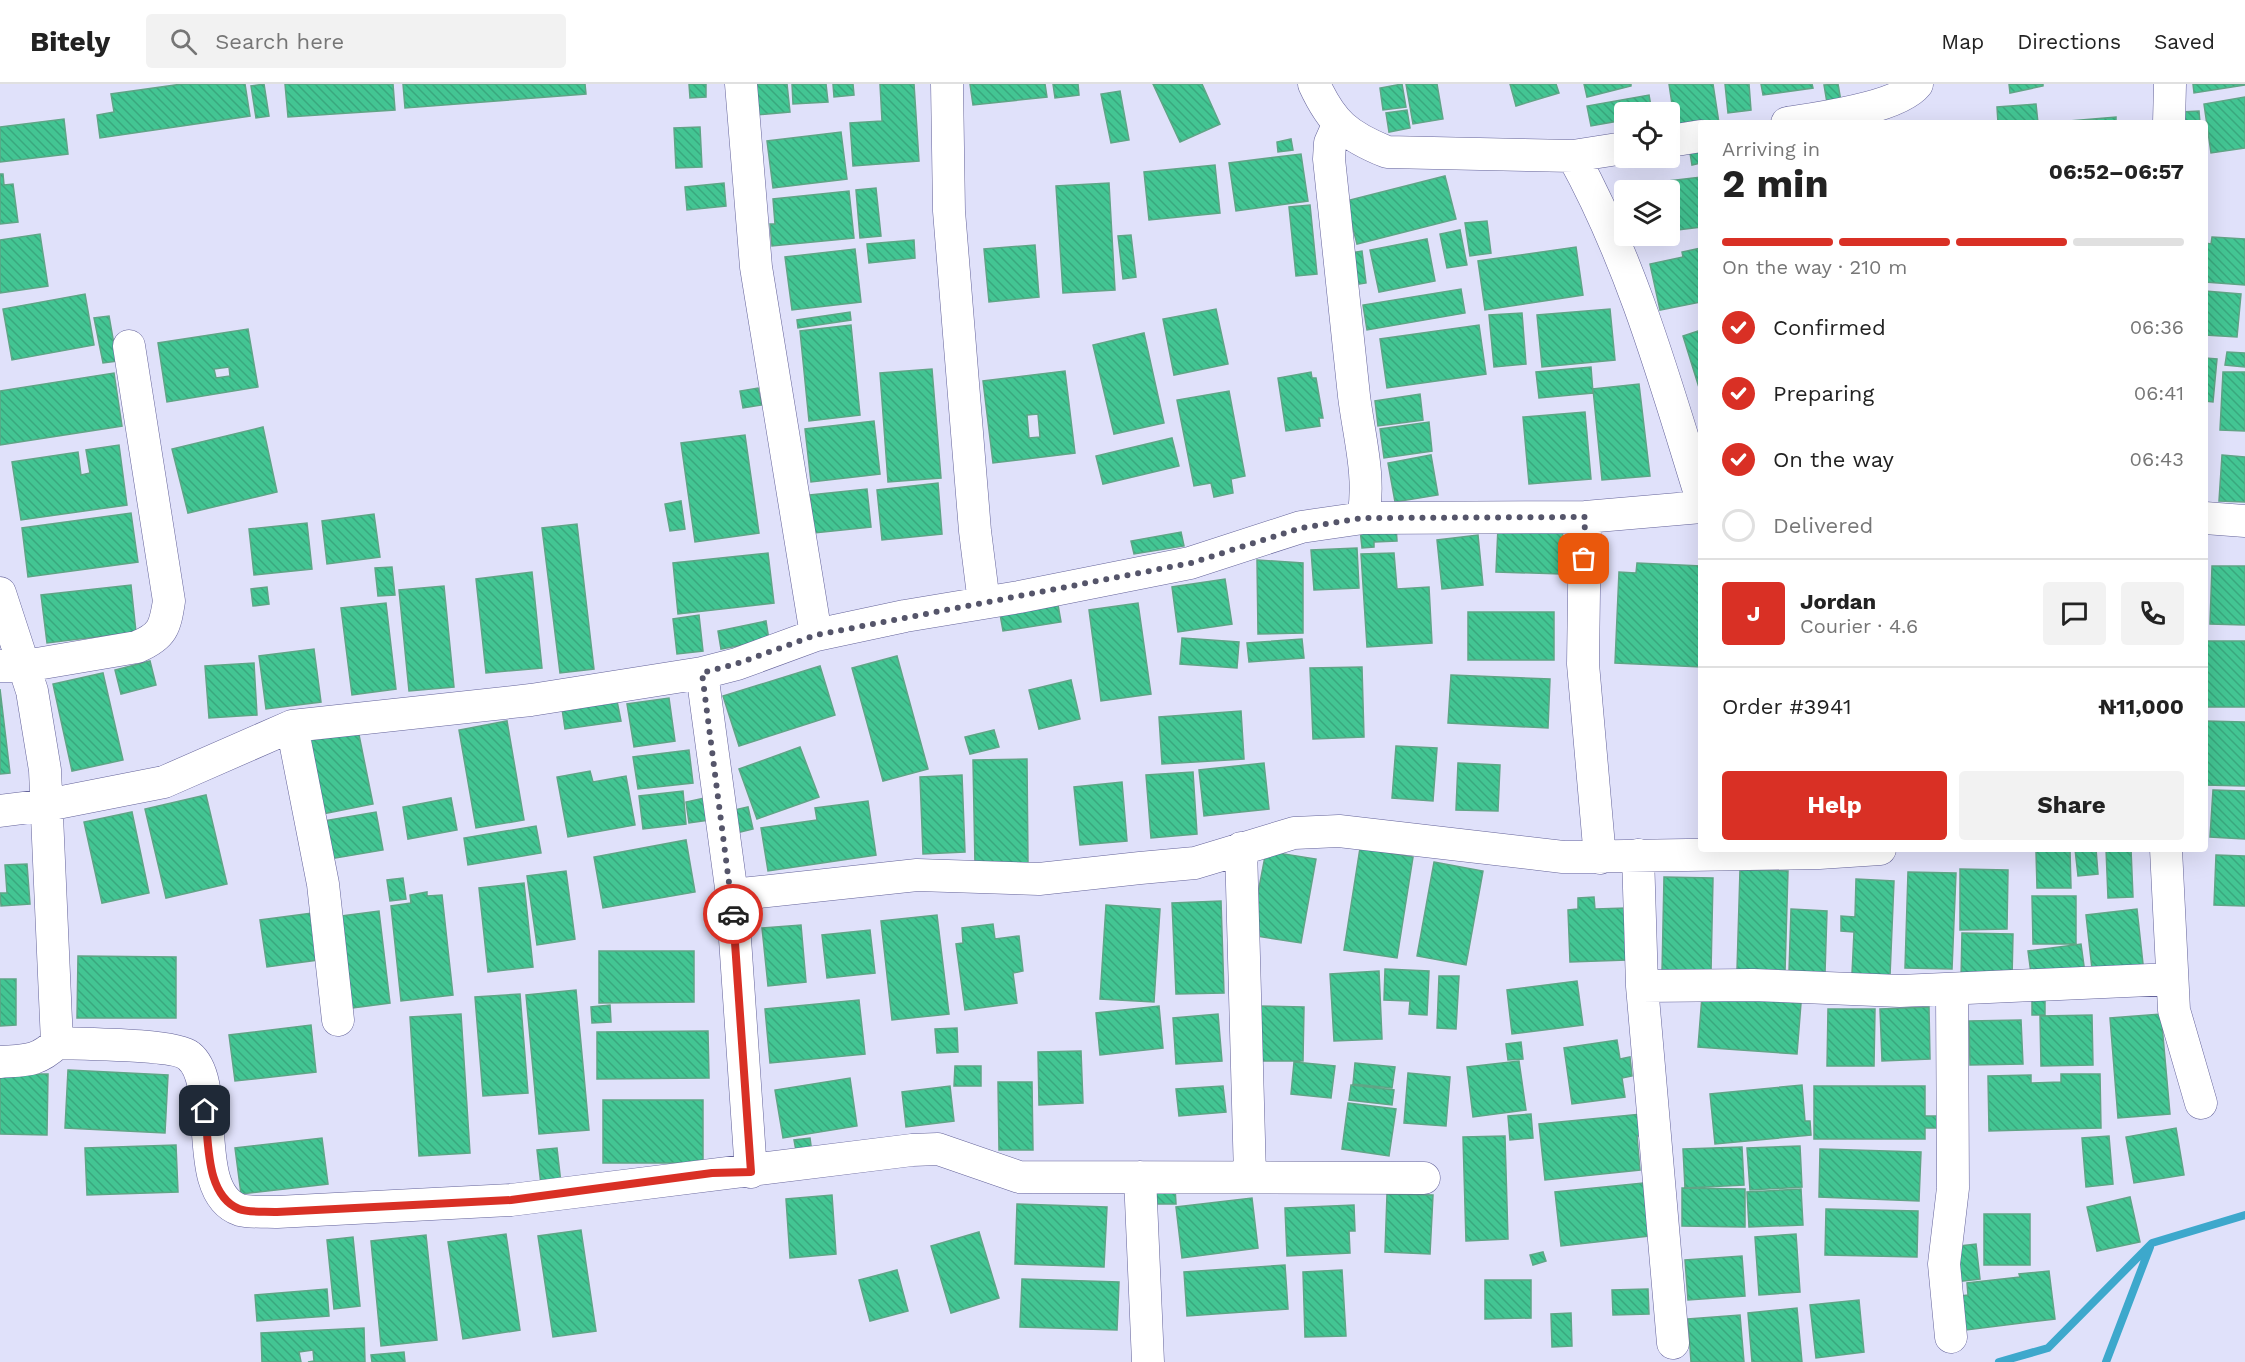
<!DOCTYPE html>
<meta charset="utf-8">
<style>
body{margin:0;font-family:"Work Sans",sans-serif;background:#f2f2f2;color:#222;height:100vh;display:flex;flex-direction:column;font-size:22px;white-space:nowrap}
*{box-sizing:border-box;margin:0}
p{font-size:20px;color:#767676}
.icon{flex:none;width:33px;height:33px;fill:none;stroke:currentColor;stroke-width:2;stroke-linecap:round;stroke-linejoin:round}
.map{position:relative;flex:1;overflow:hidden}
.side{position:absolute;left:1698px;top:36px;width:510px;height:732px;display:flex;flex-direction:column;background:#fff;border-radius:6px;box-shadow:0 6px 24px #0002}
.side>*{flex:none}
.tools{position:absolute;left:1614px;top:18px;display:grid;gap:12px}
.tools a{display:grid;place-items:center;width:66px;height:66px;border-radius:6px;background:#fff;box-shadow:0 6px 24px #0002;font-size:30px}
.pin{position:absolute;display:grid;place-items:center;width:51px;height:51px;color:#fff;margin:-26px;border-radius:12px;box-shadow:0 3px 9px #0006}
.courier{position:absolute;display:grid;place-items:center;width:60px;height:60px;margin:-30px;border:4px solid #d93025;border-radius:50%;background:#fff;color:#222;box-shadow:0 2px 8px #0007}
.headline em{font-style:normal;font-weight:700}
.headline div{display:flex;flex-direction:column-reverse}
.headline{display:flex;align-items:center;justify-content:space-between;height:102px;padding:0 24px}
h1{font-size:39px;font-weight:700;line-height:45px}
.bar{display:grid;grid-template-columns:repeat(4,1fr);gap:9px 6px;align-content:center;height:72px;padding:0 24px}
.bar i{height:8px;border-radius:4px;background:#e0e0e0}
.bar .current{background:#d93025}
.bar p{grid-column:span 4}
.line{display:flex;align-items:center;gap:15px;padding:0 24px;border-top:2px solid #e0e0e0}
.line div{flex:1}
.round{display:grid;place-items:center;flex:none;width:63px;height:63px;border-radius:6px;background:#f2f2f2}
ol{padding:0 24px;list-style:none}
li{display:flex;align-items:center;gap:18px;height:66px}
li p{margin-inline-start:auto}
li .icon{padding:6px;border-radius:50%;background:#d93025;color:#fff;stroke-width:4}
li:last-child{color:#767676}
li i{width:33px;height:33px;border:3px solid #e0e0e0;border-radius:50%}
.action{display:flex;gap:12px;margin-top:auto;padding:12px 24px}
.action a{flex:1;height:69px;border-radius:6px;background:#d93025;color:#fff;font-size:24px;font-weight:700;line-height:69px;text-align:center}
.action a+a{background:#f2f2f2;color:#222}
header{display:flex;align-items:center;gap:36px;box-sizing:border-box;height:84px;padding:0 30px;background:#fff;border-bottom:2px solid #e0e0e0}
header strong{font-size:28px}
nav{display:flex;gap:33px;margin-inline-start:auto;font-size:21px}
.search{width:420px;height:54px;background:#f2f2f2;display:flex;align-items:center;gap:15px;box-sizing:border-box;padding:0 21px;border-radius:6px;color:#767676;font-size:22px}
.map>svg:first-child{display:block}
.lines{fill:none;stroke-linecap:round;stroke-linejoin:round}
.stream{stroke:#3da8cc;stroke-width:8}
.building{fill:url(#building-back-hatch);stroke:#5fa586;stroke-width:1.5;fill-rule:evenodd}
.minor-casing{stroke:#636299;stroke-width:33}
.minor{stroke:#fff;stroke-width:32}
.done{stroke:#55556a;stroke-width:6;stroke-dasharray:0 10.8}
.route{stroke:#d93025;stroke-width:8}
</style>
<header>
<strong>Bitely</strong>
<div class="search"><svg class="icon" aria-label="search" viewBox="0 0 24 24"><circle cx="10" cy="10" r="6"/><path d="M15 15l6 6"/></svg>Search here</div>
<nav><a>Map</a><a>Directions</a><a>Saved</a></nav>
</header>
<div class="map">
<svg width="2245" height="1278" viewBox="0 0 2245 1278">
<defs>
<pattern id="building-back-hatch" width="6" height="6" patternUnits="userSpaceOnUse" patternTransform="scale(1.5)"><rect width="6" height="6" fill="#43c593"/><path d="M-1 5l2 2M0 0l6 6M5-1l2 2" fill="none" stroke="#39a87e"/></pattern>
</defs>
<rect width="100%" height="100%" fill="#e0e1fa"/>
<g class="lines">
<!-- stream -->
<path class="stream" d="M1999 1278 2048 1264 2152 1159 2245 1131
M2106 1278 2150 1163"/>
</g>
<!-- building -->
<path class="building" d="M182 0H245L250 32 100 54 97 31 114 28 111 10Z
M264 0 269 32 256 34 251 2Z
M285 0H393L395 26 288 33Z
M403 0H585L586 10 405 24Z
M689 0H706V13L690 14Z
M753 0H787L790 28 757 31Z
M792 0H826L828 18 793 20Z
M833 0H853L854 11 834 13Z
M880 0H914L919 77 853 82 850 39 882 37Z
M970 0H1045L1047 13 973 21Z
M1053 0H1078L1079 11 1055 14Z
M1153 0H1202L1220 40 1180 58Z
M1402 0 1406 23 1383 26 1380 4Z
M1406 0H1437L1443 35 1413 40Z
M1510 0H1556L1559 9 1516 22Z
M1584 0H1631V2L1587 13Z
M1669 0H1713L1719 39H1701L1676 47Z
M1725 0H1749L1751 26 1728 29Z
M1761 0H1812L1813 4 1763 11Z
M1838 0 1841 17 1827 19 1824 1Z
M2009 0H2043V2L2010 9Z
M2193 0H2245V1L2194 9Z
M1120 7 1129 56 1111 59 1101 10Z
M1649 11 1652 28H1624V36L1591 42 1587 22Z
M2245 13V64L2211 69 2204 20Z
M2036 20 2038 39H1998L1997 23Z
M1407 26 1410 44 1389 48 1386 29Z
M2199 27 2200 39H2181V28Z
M2116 33V39H2071L2070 37Z
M64 35 68 70 0 78V43Z
M700 43 702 83 676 84 674 44Z
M841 48 847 95 773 104 767 57Z
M1291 55 1293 66 1278 68 1277 58Z
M1701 61V79L1692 81 1689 63Z
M1301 70 1308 117 1236 127 1229 79Z
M1215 81 1220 129 1149 136 1144 88Z
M0 90H3L4 101 13 100 18 138 0 140Z
M1445 92 1456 135 1357 160 1346 117Z
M1701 93V143L1670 147V106H1635L1634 101Z
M724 99 726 122 687 126 685 103Z
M1109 99 1115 206 1063 209 1056 102Z
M876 104 881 152 860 154 856 106Z
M849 107 854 154 772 162 770 140H775L773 115Z
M1310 121 1317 190 1296 192 1289 123Z
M1487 137 1491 169 1470 172 1465 139Z
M1460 146 1467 181 1447 184 1440 150Z
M40 150 48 202 0 209V156Z
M1131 151 1136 193 1123 195 1118 152Z
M2212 153 2245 155V201L2205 198V159L2211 160Z
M1427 155 1435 197 1379 208 1370 166Z
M914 156 915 174 869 179 867 160Z
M1035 161 1039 213 989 218 984 165Z
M1576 163 1583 211 1485 226 1478 177Z
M1701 164V218L1660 226 1650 180 1683 173 1682 168Z
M855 165 861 218 792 226 785 173Z
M1362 167 1366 199 1348 202 1343 170Z
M1461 205 1465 229 1367 246 1363 221Z
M2205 207 2241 210 2237 253 2205 251Z
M85 210 94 261 12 276 3 225Z
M1216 225 1228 280 1174 291 1163 235Z
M1610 225 1615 276 1542 283 1537 231Z
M850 228 851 236 798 244 797 236Z
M1522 229 1526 280 1494 283 1489 231Z
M109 232 117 277 103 279 94 234Z
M851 241 860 331 809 337 800 247Z
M1479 241 1486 290 1387 304 1380 255Z
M248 245 258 303 167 318 158 259ZM229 283 230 292 216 294 214 285Z
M1701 246V310L1683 252Z
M1144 249 1164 339 1114 350 1093 261Z
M2227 268 2245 269V283L2225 281Z
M2205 274 2217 275 2213 318 2205 317Z
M1591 283 1593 309 1539 314 1536 288Z
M932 285 941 394 888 398 880 289Z
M1065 287 1075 369 993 379 983 297ZM1038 330 1040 353 1029 354 1027 331Z
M1311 288 1312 294H1316L1323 334H1319L1320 342 1286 347 1278 294Z
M2223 288H2245V347L2220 346Z
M114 289 122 342 0 361V307Z
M1639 300 1650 392 1602 396 1593 305Z
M758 304 762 321 743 324 740 307Z
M1229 307 1245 392 1231 395 1233 409 1214 413 1211 399 1194 402 1177 316Z
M1420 310 1423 336 1378 342 1375 317Z
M1585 328 1591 395 1529 400 1523 333Z
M874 337 880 390 811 398 805 345Z
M1429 338 1432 367 1384 374 1380 345Z
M263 343 277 408 188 429 172 365Z
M745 351 759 449 695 458 681 359Z
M1172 354 1179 382 1103 400 1096 372Z
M119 361 127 421 21 436 12 378 78 368 81 391 90 389 86 366Z
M1431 371 1438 411 1395 418 1388 379Z
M2222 371 2245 373V418L2219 417Z
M938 399 942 450 882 456 877 406Z
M867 405 871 443 814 449 810 411Z
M681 417 685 445 670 447 665 420Z
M131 429 138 478 28 493 22 444Z
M374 430 380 473 327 480 322 437Z
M307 439 312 485 254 491 249 445Z
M577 440 594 585 560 589 542 444Z
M1396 442 1397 457 1374 458V463L1362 464 1360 445Z
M1498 443 1563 445 1561 490 1496 488Z
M1181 448 1184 462 1134 470 1131 457Z
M1478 451 1483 501 1442 505 1437 456Z
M1357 464 1359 504 1314 506 1311 466Z
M768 469 774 519 678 530 673 479Z
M1394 469 1397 505 1429 503 1432 559 1367 563 1361 470Z
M1257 476 1303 479V549L1258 550Z
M1637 479 1701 482V583L1615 579 1619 488 1636 489Z
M2212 482H2245V541L2210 540Z
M392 483 395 511 378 512 375 484Z
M532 488 542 584 486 589 476 495Z
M1225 495 1232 540 1178 548 1172 503Z
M131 501 136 548 47 559 41 511Z
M444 502 454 603 409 607 399 506Z
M267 503 269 520 253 522 251 505Z
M386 519 396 605 352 611 341 524Z
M1138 519 1151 610 1101 617 1089 526Z
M1058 521 1061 538 1003 547 1000 530Z
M1468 528H1554V576H1468Z
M699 531 703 567 677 570 673 535Z
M766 537 769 556 721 565 718 547Z
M1182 554 1239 558 1237 584 1180 580Z
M1302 555 1304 574 1249 578 1247 559Z
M2205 557H2245V623H2205Z
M314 565 321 618 266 625 259 572Z
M897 572 928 685 883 697 852 584Z
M150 577 156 601 121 610 115 586Z
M254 579 257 631 209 634 205 582Z
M820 582 835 631 739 662 723 612Z
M1362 583 1364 653 1313 655 1310 584Z
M103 589 123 676 72 687 53 600Z
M1451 591 1550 595 1548 644 1448 639Z
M1071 596 1080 635 1039 645 1029 606Z
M0 605 10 689 0 690Z
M669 614 675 657 634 663 627 620Z
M617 617 621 637 565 645 562 625Z
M1241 627 1244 675 1162 680 1159 633Z
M507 637 524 736 476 744 459 646Z
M2205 637 2245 638V702L2205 701Z
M357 641 373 720 322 730 307 651Z
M994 646 999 663 970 670 965 653Z
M1396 662 1437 664 1433 717 1392 714Z
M800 663 819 713 757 735 739 685Z
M689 666 693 699 638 705 633 673Z
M1027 675 1028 780 975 781 973 676Z
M1264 679 1269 725 1204 732 1199 686Z
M1458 679 1500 681 1498 727 1456 726Z
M590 687 593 698 626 692 635 741 568 753 557 693Z
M1193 688 1197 750 1151 754 1146 691Z
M962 691 965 768 923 770 920 693Z
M1122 698 1127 757 1080 761 1074 703Z
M2213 706 2245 707V755L2210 753Z
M683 707 686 740 643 745 639 712Z
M206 711 227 800 166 814 145 725Z
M451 714 457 746 408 755 403 723Z
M705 714 709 736 689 739 686 718Z
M868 717 876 771 768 787 761 744 817 736 815 724Z
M748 723 753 745 736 749 730 727Z
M132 728 149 809 102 819 84 738Z
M376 728 383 766 324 776 317 738Z
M536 742 541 769 468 781 464 754Z
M686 756 695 808 603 824 594 773Z
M1360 764 1413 773 1397 874 1344 866Z
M2075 765H2096L2098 790 2078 792Z
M2106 765H2131L2133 813 2108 814Z
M2070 766 2071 804H2037L2036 767Z
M1266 767 1316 775 1301 859 1250 851Z
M2216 771 2245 772V822L2214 821Z
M1434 778 1483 787 1466 881 1417 872Z
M27 780 30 820 1 822 0 809H7L5 781Z
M1960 785 2008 786 2007 845 1960 846Z
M1740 786 1788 787 1785 888 1737 886Z
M566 787 575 855 537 861 527 792Z
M1908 788 1956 789 1952 885 1905 884Z
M1664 793 1713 794 1711 889 1662 888Z
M403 794 406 815 390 817 387 796Z
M1856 795 1894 797 1890 892 1852 890 1854 848 1841 847V832L1855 833Z
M524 799 533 883 488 888 479 804Z
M427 808V812L442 811 453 911 401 917 391 822 411 819 410 811Z
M2032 812H2076V860H2033Z
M1594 813 1595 825 1626 824 1627 876 1570 878 1568 826 1578 825V814Z
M1221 817 1224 909 1176 910 1172 819Z
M1106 821 1160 825 1154 918 1100 915Z
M1791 825 1827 827 1825 889 1789 888Z
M2137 825 2144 889 2093 894 2086 831Z
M379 827 390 919 345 925 334 833Z
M312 829 318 876 267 883 260 836Z
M937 831 949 930 892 936 881 837Z
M993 840 995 855 1019 852 1023 887 1013 889 1017 919 965 926 956 860 963 859 962 844Z
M801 841 806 898 768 902 762 844Z
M870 846 875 889 827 894 822 851Z
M1962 849 2013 850 2012 895H1961Z
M2081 860 2085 889 2032 897 2028 867Z
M599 867H694V918L599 919Z
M78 872 176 873V934H77Z
M1385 885 1429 887 1427 931 1409 930 1410 917 1384 916Z
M1379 887 1382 955 1334 957 1330 890Z
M1439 892H1459L1456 945 1437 944Z
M0 895H16V941L0 942Z
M1577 897 1583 941 1512 950 1507 906Z
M576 906 589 1046 539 1050 526 911Z
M520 910 528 1009 483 1012 475 913Z
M1702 912 1801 919 1797 970 1698 963Z
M859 916 865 970 770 979 765 925Z
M2032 916H2045V931H2032Z
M610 921 611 938 592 939 591 923Z
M1159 922 1163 964 1100 971 1096 929Z
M1257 922 1304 923 1303 977H1257Z
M1929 923 1930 975 1882 977 1880 925Z
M1828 925H1875L1874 982H1827Z
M461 930 470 1069 419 1072 410 933Z
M1218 930 1222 977 1176 980 1173 934Z
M2161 930 2170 1030 2118 1034 2110 934Z
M2092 931 2093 981 2041 982 2040 932Z
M2021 936 2023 980 1970 981 1969 937Z
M311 941 316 988 235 997 229 951Z
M957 944 958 968 937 969 935 945Z
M708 947 709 994 597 995V948Z
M1617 956 1620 975 1630 973 1632 992 1622 994 1625 1013 1572 1020 1564 964Z
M1521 958 1523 975 1508 976 1506 960Z
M1081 967 1083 1019 1039 1021 1038 968Z
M1519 977 1526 1026 1473 1033 1467 983Z
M1294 978 1335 982 1331 1014 1291 1010Z
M1355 979 1395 983 1392 1004 1353 1000Z
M955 982H981V1002H954Z
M68 986 168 991 165 1049 65 1044Z
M1408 989 1450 993 1446 1042 1404 1039Z
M0 990H48L47 1051 0 1050Z
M2061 990H2100L2101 1044 1989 1047 1988 992 2031 991V999L2061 998Z
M850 994 857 1042 783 1054 775 1006Z
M998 998H1032L1033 1066H999Z
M1351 1001 1394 1006 1392 1021 1349 1016Z
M1802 1001 1805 1037H1810L1811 1051 1715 1060 1710 1010Z
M950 1002 954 1037 906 1043 902 1008Z
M1223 1002 1226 1028 1179 1032 1176 1005Z
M1814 1002H1925V1032H1937V1044H1925V1055H1814Z
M603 1016H703V1079H603Z
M1348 1019 1396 1025 1389 1072 1342 1065Z
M1652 1029 1654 1051 1637 1052 1640 1086 1545 1096 1539 1040Z
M1531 1030 1533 1054 1510 1056 1508 1032Z
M2176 1044 2184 1091 2134 1099 2126 1053Z
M1505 1052 1508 1155 1466 1157 1463 1053Z
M2109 1052 2113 1100 2086 1103 2082 1054Z
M322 1054 328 1100 241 1110 235 1064Z
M810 1054 812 1069 797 1072 794 1056Z
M176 1061 178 1108 87 1111 85 1064Z
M1800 1062 1802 1103 1750 1106 1747 1064Z
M1742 1063 1744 1101 1685 1104 1683 1065Z
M557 1064 561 1099 541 1101 537 1066Z
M1820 1065 1921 1068 1919 1117 1819 1113Z
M1643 1099 1649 1152 1561 1162 1555 1108Z
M1175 1103 1176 1120H1155L1154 1104Z
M1682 1104 1745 1105V1143L1682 1142Z
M1801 1105 1803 1141 1749 1143 1747 1108Z
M1387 1110 1433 1111 1430 1170 1385 1168Z
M832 1111 836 1170 790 1174 786 1115Z
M2130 1113 2140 1158 2097 1167 2087 1123Z
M1252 1114 1258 1164 1182 1174 1176 1123Z
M1017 1120 1107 1123 1104 1183 1015 1180Z
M1354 1121 1355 1147H1349L1350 1169 1287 1172 1285 1124Z
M1826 1125 1918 1127 1917 1173 1825 1171Z
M1984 1130H2030V1181H1984Z
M581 1146 596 1247 553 1253 538 1152Z
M979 1148 999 1214 951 1229 931 1162Z
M506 1150 520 1246 463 1255 448 1158Z
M1796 1150 1800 1208 1759 1211 1755 1153Z
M426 1151 437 1256 381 1262 371 1157Z
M353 1153 360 1222 334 1225 327 1156Z
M1976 1160 1980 1195 1955 1198 1951 1163Z
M1543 1168 1546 1177 1533 1181 1530 1171Z
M1742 1172 1745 1212 1688 1216 1685 1176Z
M1285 1181 1288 1225 1187 1232 1184 1188Z
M897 1186 908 1227 870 1237 859 1196Z
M1342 1186 1346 1252 1305 1253 1303 1188Z
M2049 1187 2055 1235 1966 1246 1961 1212 1968 1211 1967 1199 2020 1193 2019 1190Z
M1022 1195 1119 1198 1117 1246 1020 1243Z
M1485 1196H1531V1234L1485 1235Z
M327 1205 329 1232 257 1237 255 1211Z
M1648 1205 1649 1230 1613 1231 1612 1206Z
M1859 1216 1864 1268 1816 1274 1810 1221Z
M1797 1224 1802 1278H1752L1748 1229Z
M1571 1229 1572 1262 1552 1263 1551 1230Z
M1740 1231 1744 1278H1691L1688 1235Z
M364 1244 365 1278H308L314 1277 313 1266 299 1268 301 1278H262L261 1249Z
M404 1268 405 1278H372L371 1271Z"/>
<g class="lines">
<defs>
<path id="minor" d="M741 0 756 183 816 551
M947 0 949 127 975 447 984 519
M1314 0C1332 39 1347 52 1387 68L1573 72 1624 64
M1787 39C1819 34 1898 24 1917 0
M2169 39 2170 0
M1338 41 1330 59 1329 75C1337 154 1346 233 1354 312 1359 353 1371 393 1363 434
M1670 57 1701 52
M1573 72C1632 179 1665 297 1701 413
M1585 433 1583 580 1600 774
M2205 434 2245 437
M0 509 32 607 45 686 57 959
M0 582H25L137 563C163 552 165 543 169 517L129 262
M702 589 732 811 751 1088
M292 642 323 800 338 936
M0 727 47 721 164 698 292 642 531 616 702 589 737 580 816 551 905 532 1019 513 1190 479 1301 443 1363 434 1585 433 1701 423
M1241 764 1250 1092
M2166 765 2174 926 2201 1019
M1638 771 1642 902 1673 1259
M732 811 917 791 1039 795 1140 784 1195 779 1294 749 1339 747 1563 773 1819 769 1880 765
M1642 902 1753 901 1900 907 2172 895
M0 978C26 976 37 978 57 959 81 960 175 960 189 972 223 999 189 1108 240 1126 251 1129 266 1127 277 1128L511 1116 912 1066 938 1065 1019 1093 1424 1094
M1140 1093 1148 1278
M1951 1253 1944 1180 1953 1104 1952 907"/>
</defs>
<!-- minor casing -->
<use href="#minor" class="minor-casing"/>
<!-- minor -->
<use href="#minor" class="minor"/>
</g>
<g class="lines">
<!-- done -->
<path class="done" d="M733 830 702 589 736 580 816 551 1191 479 1301 444 1363 434 1585 433 1584 475"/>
<!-- route -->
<path class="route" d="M205 1027C209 1057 205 1111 239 1125 249 1129 266 1127 277 1128L511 1116 712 1089 751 1088 733 830"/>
</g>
</svg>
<div class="tools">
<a><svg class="icon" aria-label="locate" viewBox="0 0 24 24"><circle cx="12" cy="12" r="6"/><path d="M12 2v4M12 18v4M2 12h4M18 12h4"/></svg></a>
<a><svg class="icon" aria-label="layers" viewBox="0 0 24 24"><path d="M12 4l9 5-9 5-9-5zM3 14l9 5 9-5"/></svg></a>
</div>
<div class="pin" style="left:1584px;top:475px;background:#ea580c"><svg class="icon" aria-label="bag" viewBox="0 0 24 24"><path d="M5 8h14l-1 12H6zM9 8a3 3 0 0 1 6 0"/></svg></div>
<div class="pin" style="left:205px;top:1027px;background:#1f2937"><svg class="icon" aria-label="home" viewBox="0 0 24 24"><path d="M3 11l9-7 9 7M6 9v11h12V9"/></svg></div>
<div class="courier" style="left:733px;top:830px"><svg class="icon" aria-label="car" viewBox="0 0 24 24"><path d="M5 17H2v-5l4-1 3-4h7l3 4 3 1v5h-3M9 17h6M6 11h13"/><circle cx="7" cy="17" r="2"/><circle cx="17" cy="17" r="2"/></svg></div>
<section class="side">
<div class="headline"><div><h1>2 min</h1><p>Arriving in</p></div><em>06:52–06:57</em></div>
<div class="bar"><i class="current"></i><i class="current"></i><i class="current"></i><i></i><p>On the way · 210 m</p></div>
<ol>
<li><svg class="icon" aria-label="check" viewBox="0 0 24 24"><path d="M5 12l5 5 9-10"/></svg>Confirmed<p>06:36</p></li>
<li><svg class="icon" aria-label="check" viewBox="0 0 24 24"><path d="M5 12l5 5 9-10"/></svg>Preparing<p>06:41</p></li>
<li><svg class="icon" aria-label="check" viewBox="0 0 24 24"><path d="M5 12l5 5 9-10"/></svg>On the way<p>06:43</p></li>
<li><i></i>Delivered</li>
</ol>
<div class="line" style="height:108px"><b class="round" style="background:#d93025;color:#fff">J</b><div><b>Jordan</b><p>Courier · 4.6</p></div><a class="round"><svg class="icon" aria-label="chat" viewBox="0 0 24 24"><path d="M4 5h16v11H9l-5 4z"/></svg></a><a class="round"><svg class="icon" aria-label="phone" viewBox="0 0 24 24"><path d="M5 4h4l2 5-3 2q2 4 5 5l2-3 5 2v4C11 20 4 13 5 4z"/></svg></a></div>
<div class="line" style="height:78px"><div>Order #3941</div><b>₦11,000</b></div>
<div class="action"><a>Help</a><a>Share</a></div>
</section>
</div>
